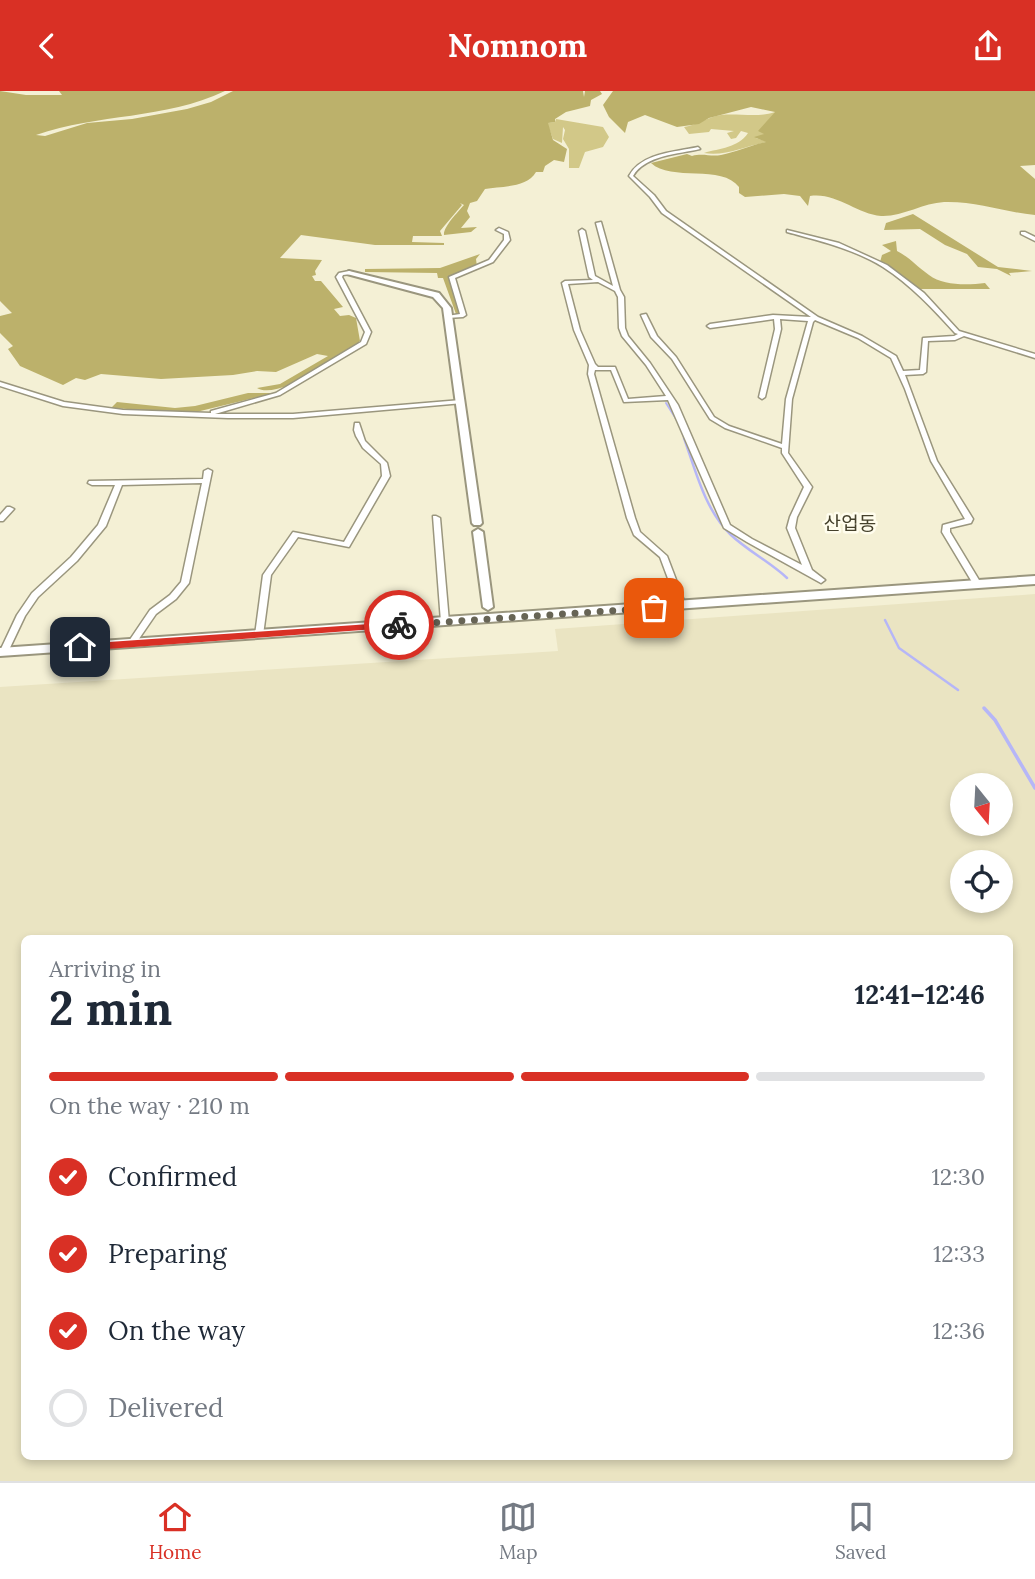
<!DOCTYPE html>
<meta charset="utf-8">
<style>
body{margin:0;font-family:Lora,"Noto Sans KR",serif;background:#f6f6f7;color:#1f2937;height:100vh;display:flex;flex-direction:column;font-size:26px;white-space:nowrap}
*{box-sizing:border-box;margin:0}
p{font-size:23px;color:#747a83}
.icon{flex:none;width:38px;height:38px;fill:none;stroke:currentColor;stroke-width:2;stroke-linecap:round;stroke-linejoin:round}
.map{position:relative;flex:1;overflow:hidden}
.side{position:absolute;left:21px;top:844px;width:992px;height:525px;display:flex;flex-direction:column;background:#fff;border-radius:10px;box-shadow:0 4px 10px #0003}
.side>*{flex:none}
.needle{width:46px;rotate:162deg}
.controls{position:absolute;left:950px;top:682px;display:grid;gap:14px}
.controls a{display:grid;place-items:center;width:63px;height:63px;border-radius:50%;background:#fff;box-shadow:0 4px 10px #0003;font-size:35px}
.pin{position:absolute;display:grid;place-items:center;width:60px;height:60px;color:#fff;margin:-30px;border-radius:14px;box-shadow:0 4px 10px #0006}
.courier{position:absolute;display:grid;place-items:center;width:70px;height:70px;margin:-35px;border:5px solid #d93025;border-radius:50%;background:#fff;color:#222;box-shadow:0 2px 9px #0007}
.summary em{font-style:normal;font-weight:700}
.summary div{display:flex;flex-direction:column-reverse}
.summary{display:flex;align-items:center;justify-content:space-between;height:119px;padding:0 28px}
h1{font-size:46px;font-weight:700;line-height:52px}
.bar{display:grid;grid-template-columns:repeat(4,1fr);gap:10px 7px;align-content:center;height:84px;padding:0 28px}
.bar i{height:9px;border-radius:5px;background:#e0e1e3}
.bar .on{background:#d93025}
.bar p{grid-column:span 4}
ol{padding:0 28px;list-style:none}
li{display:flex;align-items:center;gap:21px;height:77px}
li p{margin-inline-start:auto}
li .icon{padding:7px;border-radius:50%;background:#d93025;color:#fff;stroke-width:4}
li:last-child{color:#747a83}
li i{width:38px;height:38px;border:4px solid #e0e1e3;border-radius:50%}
header{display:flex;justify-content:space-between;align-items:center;height:91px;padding:0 28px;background:#d93025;color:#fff;font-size:32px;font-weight:700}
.tabs{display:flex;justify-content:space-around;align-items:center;height:98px;border-top:2px solid #e0e1e3;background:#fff;font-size:19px;color:#747a83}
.tabs a{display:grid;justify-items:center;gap:4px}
.tabs .on{color:#d93025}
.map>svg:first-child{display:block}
.built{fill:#eae4c2;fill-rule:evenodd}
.green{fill:#d2c888}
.forest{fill:#bcb16b}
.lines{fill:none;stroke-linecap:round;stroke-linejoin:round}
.stream-far2{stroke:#b6b6f7;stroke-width:2}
.stream-far1{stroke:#b6b6f7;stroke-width:2.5}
.stream{stroke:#b6b6f7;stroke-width:3.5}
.minor-casing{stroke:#9a967e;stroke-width:3}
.tertiary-casing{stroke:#9a967e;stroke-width:4}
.secondary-casing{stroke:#9a967e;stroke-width:4}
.minor{fill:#fff;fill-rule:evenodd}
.tertiary{fill:#fff;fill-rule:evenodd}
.secondary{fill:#fff;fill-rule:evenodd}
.route{fill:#d93025}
.done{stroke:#676455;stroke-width:7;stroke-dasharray:0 12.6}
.labels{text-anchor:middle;stroke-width:5;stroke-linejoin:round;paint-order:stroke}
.far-quarter-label{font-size:19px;fill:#45412c;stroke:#fffded}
</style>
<header><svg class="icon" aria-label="back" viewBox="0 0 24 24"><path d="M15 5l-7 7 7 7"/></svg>Nomnom<svg class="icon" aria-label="share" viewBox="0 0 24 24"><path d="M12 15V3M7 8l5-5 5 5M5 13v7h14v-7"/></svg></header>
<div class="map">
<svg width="1035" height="1390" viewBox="0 0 1035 1390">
<rect width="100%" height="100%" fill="#f4f0d5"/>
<!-- built -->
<path class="built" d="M1035 503V1390H0V596L558 560 555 538ZM962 695H1001V733H962ZM962 772H1001V810H962ZM24 847H1010V1365H24Z"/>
<!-- green -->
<path class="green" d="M775 21 765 43 756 47 768 51C746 54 726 66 704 62 720 57 738 57 748 42L741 40 736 47 731 48 727 42 734 40 711 38 709 41 689 43 684 36C698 34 707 26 721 24 738 22 758 27 775 21Z
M556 28 603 36 609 46 603 56 585 61 579 77H569V58L563 48 565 39 563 36 562 52 553 48 547 32 555 31Z"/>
<!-- forest -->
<path class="forest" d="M0 0 26 4H62L59 0H225C164 29 99 22 36 44L45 45 87 32 132 28 187 18 211 11 233 0H583L584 6 585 0H600L602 3 591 9 590 15 566 21 555 28V31L548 32 553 49 567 58 564 71 554 69 545 75 543 81H536C527 97 501 95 485 98L477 110 470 112 467 120 470 126 461 137 477 136 471 141 444 144C443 136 458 121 464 114L460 112 462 114 440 140 442 145H413L412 151 444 152V154H375L301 144 280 167 322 169 315 180 316 184 312 185 315 190H321L343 216 334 218 340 225 349 224 356 227 360 250C344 266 277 310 257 297L280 293 328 265 317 263 276 281 257 280 233 284 161 288 101 283 85 289 76 287 63 294 20 275 8 258 13 255 0 242V225L12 222 0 210Z
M613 0H1035V74L1020 75 1035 88V124C1004 121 976 110 944 111 923 112 902 126 881 125 857 123 836 101 810 105L808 115 800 105 784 103 745 106 739 102V96C722 73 671 91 651 72L687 63 692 65C703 62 711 66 721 64 736 61 750 54 766 51L754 46 764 43 758 40 775 21 751 16 709 27 699 33 677 36 645 24 628 31 625 42 609 26 603 14Z
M913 123 998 176 1032 180 1009 182 1011 185 997 178 978 176 967 163 945 154 920 138 884 139 886 132Z
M896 150 897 160C913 169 915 174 929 184 943 195 968 194 985 192L990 198H918L880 171 882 164 891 160 882 154Z
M480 163 476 168 477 176 451 185 460 223H456L443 187H438L437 182 365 181V178L440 177Z
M248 302H275L192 322 111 317 117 311 175 317 195 315Z"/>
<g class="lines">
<!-- stream-far2 -->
<path class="stream-far2" d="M666 312 678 331
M682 341 685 349"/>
<!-- stream-far1 -->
<path class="stream-far1" d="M684 347C696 381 705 419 731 444 748 460 770 471 787 487
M885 529 899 557 958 599"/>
<!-- stream -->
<path class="stream" d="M984 617 995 629 1035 697"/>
<defs>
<path id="minor" d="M698 56 700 58C679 63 645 64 633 85L654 104 666 120 818 226 862 245 896 265 903 280 920 279 923 247 954 245 958 243 955 242C933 218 911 194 883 176 854 158 820 150 787 141V139L839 152 887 174 924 202 959 240 1035 263V267L964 245 955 249 928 250 926 281 923 283 905 284 937 370 973 428 971 432 950 437V441L982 494 981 496H975L942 441 943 434 965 428 931 370 905 298 891 267 858 247 815 229 813 231 792 308 788 362 812 396 797 426 795 437 812 479 825 489 821 492 747 451 724 437 668 309 624 311 611 279H595L594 283 635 427 640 441 667 465 686 515 685 517H679L660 466 634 444 627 427 588 283 589 274 574 239 562 192 565 190 593 189 589 186 579 140 582 138 585 140 595 185 613 195 596 132 601 131 620 199 624 206 625 237 628 245 650 272 678 314 730 434 752 448 802 474 787 437 790 426 804 396 782 362V357L725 337 710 328 672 268 651 246 641 224 646 223 657 245 676 266 714 326 729 335 782 353 786 308 808 230 780 228 781 238 765 306 762 308 759 306 775 238 774 228 710 237 707 235 710 233 773 224 811 226 662 122 650 106 629 85C641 62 675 61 698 56ZM598 191 615 200 618 206 619 237 622 245 646 274 666 305 628 308 615 276H598L595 273 580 239 568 193Z
M499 137 508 141 510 149 493 171 455 187 466 224 463 226 447 227V225L460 223 449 186 489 169 504 149V143L496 139Z
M1021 141H1025L1035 146V150L1021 143Z
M349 180 351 181V183L343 184 342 186 371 241 366 253 280 304 215 323H293L461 309 464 311 463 312 293 327H228L123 323 63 315 0 295V291L64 311 123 319 211 322V320L276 302 361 251 365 241 336 186 339 182Z
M355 332H359L365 350 387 372 390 385 349 456 298 446 271 484 263 544 262 546H256L255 544 263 484 293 441 344 451 382 385 381 373 363 357 356 345 354 339Z
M208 378 212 380 189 492 176 508 156 523 134 555H128L127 553 150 519 170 504 181 491 202 392 122 394 106 435 77 470 38 506 25 525 7 563H1L0 560 17 524 32 502 71 466 98 434 115 394H92L88 392 89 390 203 388 204 380Z
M7 416H10L14 418 3 430H0V424Z
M433 425H436L440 427 449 531 445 534 441 531Z"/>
<path id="tertiary" d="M349 180 439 202 451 217 482 432 480 434H474L472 432 443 217 433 206 347 183 346 182Z
M478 438 483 441 493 516 488 519 483 516 473 441Z"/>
<path id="secondary" d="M1035 485V493L0 565V557Z"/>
</defs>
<!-- minor casing -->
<use href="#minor" class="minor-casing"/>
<!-- tertiary casing -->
<use href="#tertiary" class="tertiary-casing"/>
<!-- secondary casing -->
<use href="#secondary" class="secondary-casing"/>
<!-- minor -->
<use href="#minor" class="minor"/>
<!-- tertiary -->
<use href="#tertiary" class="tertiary"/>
<!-- secondary -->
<use href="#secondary" class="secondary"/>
</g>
<!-- route -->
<path class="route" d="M399 531 404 534 403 536 80 560 75 556 80 553Z"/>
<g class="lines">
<!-- done -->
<path class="done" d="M399 534 654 517"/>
</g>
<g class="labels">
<!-- far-quarter labels -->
<g class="far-quarter-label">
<text x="850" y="439">산업동</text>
</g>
</g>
</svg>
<div class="controls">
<a><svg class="needle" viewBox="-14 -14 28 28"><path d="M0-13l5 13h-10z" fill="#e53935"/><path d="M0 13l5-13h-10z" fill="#747a83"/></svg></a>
<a><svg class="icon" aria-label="locate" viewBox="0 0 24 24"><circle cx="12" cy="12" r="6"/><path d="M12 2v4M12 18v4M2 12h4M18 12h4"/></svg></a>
</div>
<div class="pin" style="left:654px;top:517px;background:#ea580c"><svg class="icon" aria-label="bag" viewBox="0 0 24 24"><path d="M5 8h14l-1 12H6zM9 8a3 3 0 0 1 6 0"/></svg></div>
<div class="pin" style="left:80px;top:556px;background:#1f2937"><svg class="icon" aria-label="home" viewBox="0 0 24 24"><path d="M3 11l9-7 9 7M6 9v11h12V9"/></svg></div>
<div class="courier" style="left:399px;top:534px"><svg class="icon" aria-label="bike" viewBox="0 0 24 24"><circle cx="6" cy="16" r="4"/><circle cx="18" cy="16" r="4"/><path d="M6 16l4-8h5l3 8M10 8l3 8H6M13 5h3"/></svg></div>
<section class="side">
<div class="summary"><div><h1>2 min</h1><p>Arriving in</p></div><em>12:41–12:46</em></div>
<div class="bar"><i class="on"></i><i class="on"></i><i class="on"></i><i></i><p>On the way · 210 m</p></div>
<ol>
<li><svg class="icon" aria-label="check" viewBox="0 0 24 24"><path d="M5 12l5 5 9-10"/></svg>Confirmed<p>12:30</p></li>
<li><svg class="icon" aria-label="check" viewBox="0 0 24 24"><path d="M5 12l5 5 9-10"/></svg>Preparing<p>12:33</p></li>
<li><svg class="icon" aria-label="check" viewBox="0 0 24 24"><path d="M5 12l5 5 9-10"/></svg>On the way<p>12:36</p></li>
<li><i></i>Delivered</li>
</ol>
</section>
</div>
<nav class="tabs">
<a class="on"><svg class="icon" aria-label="home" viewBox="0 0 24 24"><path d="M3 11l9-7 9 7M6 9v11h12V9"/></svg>Home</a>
<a><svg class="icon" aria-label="map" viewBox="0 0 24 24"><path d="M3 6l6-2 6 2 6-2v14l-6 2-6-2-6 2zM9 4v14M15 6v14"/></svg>Map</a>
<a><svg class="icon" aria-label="saved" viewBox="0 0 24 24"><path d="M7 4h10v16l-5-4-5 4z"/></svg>Saved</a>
</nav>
